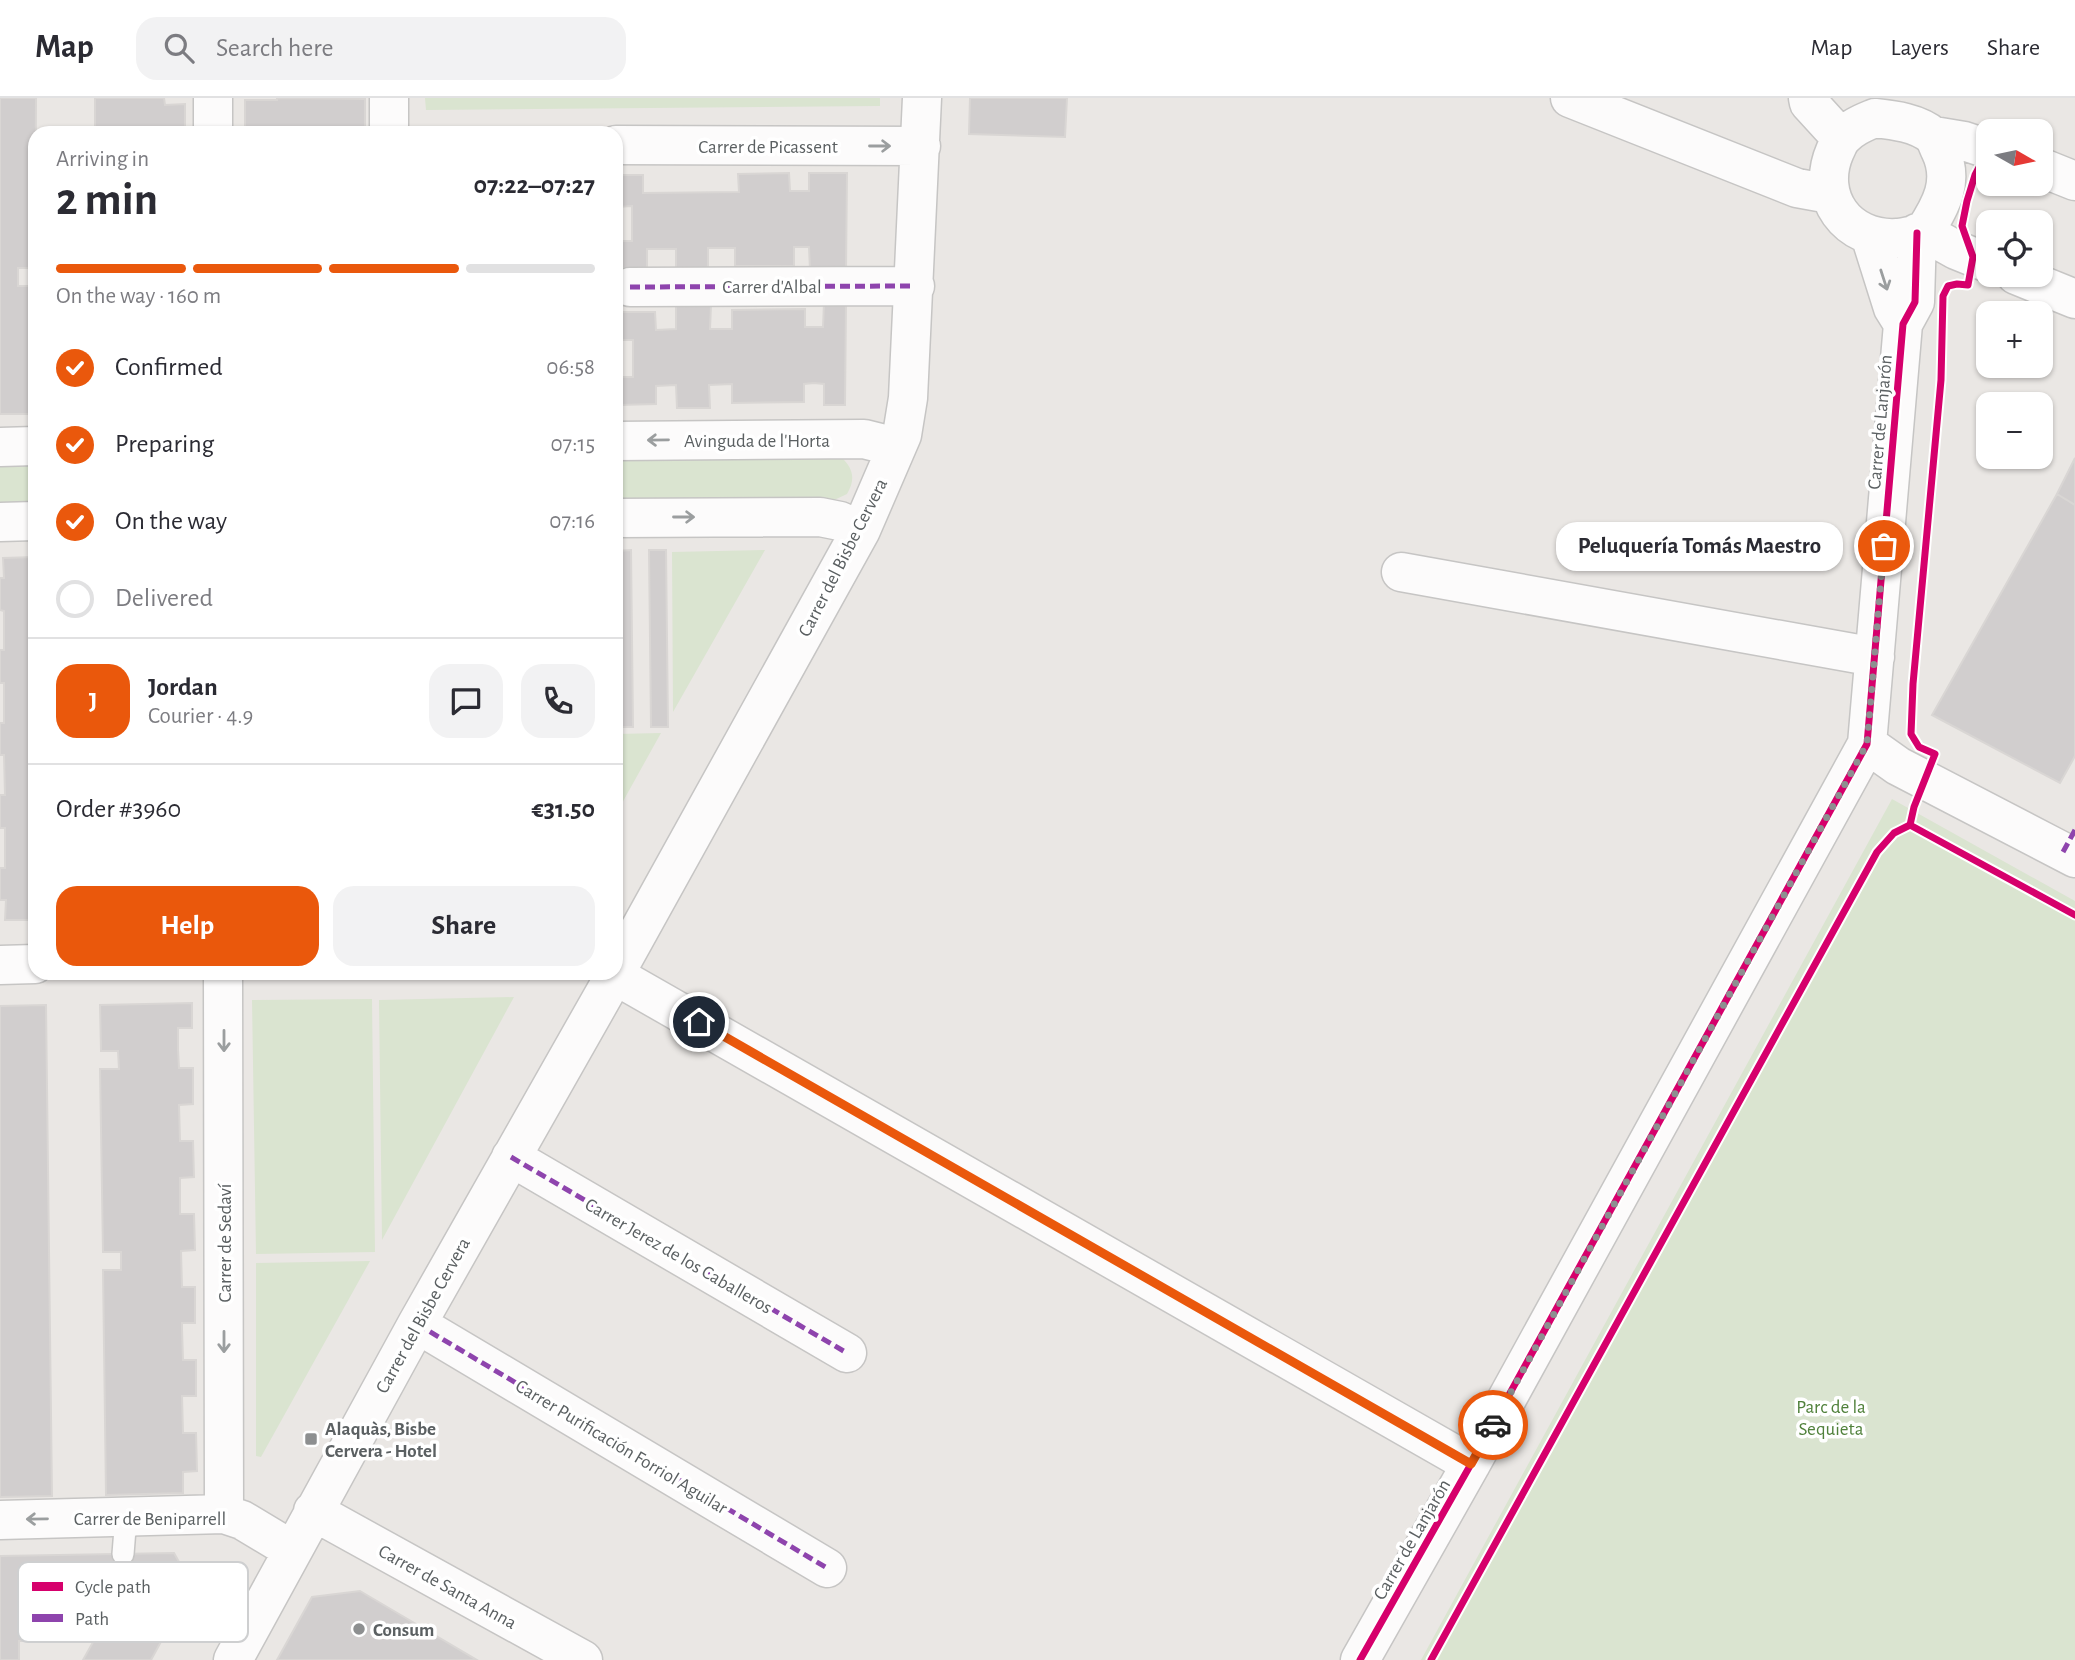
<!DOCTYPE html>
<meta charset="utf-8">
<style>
body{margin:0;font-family:"Alegreya Sans",sans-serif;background:#f2f2f3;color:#2b2b33;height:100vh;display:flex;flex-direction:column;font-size:26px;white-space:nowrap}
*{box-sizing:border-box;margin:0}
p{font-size:23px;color:#7c7c81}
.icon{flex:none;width:38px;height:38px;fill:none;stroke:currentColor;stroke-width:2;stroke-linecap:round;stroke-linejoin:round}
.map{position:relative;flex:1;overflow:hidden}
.details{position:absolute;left:28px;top:28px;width:595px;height:854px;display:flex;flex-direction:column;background:#fff;border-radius:21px;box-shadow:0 2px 5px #0004}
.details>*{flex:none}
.needle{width:46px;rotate:99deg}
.controls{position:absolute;left:1976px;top:21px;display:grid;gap:14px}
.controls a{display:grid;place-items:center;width:77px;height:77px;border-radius:14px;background:#fff;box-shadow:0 2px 5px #0004;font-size:35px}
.pin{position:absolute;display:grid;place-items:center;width:60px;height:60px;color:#fff;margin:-30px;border:4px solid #fff;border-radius:50%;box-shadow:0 2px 7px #0007}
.courier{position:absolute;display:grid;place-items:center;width:70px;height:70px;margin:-35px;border:5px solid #ea580c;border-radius:50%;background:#fff;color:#222;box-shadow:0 2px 9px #0007}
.bubble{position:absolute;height:49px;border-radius:21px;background:#fff;box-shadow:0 2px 5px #0004;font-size:23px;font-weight:700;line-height:49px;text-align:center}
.summary em{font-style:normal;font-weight:700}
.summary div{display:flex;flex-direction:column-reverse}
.summary{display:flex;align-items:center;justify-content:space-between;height:119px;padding:0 28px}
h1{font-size:46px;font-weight:700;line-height:52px}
.bar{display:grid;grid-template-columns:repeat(4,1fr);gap:10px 7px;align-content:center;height:84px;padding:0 28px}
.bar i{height:9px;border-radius:5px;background:#e1e1e2}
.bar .active{background:#ea580c}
.bar p{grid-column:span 4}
.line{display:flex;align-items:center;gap:18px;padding:0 28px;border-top:2px solid #e1e1e2}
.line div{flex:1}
.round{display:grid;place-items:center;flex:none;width:74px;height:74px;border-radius:21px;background:#f2f2f3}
ol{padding:0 28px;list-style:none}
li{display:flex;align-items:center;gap:21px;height:77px}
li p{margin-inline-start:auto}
li .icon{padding:7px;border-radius:50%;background:#ea580c;color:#fff;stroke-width:4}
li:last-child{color:#7c7c81}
li i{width:38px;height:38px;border:4px solid #e1e1e2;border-radius:50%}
.cta{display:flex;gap:14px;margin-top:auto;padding:14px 28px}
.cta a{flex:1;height:80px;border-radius:21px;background:#ea580c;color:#fff;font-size:28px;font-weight:700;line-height:80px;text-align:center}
.cta a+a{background:#f2f2f3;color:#2b2b33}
header{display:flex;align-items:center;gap:42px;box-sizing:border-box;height:98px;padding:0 35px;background:#fff;border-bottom:2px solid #e1e1e2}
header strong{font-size:33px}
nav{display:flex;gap:38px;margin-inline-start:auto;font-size:24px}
.search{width:490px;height:63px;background:#f2f2f3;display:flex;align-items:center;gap:18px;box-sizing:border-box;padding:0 24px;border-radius:21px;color:#7c7c81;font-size:26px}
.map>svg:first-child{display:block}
.green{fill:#dae4d0}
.building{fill:#d1cece;stroke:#d9d6d4;stroke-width:2}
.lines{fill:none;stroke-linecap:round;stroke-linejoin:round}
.lane-casing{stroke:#c6c5c4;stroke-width:24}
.street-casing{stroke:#c6c5c4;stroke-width:41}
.lane{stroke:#fcfbfb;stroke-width:21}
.street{stroke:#fcfbfb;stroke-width:38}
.quiet{stroke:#8e44ad;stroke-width:5;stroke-dasharray:10 5;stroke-linecap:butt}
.cycleway-casing{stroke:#fff;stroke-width:11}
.cycleway{stroke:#d6006c;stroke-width:7}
.oneway{stroke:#9b9e9f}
.done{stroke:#8d8f90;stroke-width:7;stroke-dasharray:0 12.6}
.route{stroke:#ea580c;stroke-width:9}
.poi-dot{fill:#8d8f90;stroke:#fff;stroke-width:2.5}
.labels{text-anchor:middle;stroke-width:7;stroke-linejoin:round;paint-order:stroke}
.street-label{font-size:19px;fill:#5b6062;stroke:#fff}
.park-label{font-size:19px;fill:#50813b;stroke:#fff}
.poi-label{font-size:19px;font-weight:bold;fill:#5b6062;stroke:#fff;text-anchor:start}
.key{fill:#fff;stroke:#cecfd0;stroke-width:2}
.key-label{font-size:19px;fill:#5b6062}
</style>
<header>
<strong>Map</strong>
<div class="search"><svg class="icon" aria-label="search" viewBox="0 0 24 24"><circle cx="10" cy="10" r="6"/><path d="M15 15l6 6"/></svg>Search here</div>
<nav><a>Map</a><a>Layers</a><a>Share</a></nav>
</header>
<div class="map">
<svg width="2075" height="1562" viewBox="0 0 2075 1562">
<rect width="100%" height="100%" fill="#eae7e4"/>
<!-- green -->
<path class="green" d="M425 0H880V8L426 12Z
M616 358 841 359C853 370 856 381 847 396L832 403 616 405Z
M35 363V410H0V364Z
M765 452 673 614 672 454Z
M661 635 616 716V636Z
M1892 701 2075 803V1562H1421Z
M514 899 382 1142 379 902Z
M372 901 375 1154 256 1156 252 902Z
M370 1163 261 1359 256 1358V1165Z"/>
<!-- building -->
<path class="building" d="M0 0H36L35 170H18V188H35V316H0Z
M95 0H164L165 7 185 6V35H95Z
M277 0 365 1V35H245V2H277Z
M970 0H1067L1065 39 969 36Z
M789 75 790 93H809V75H847L846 172H810L809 149H794V168H735V150H708V173L676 174V151H647V170H618L617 143H632V108L617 109V77H643V95L739 94 738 76Z
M824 205H846L845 307H824V286L814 285 804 286V304L732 305V286L709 287 710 310H677L676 287 656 288V306L619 307V279H633V242H618V214H655L656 232 676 231V208L711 207 710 231H732V212L805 211V229H823Z
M2075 360V407L2057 396Z
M2057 396 2075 407V658L2060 685 1932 617Z
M631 452 633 629H616V453Z
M649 452H666L668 629H651Z
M35 459V822H5L6 802H0V770H5V730H0V697H5L4 657H0V625H4V585H0V552H4V513L0 512V480H4L3 460Z
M192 905V930H178V952L179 970H193V1006L179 1007 180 1043H193L194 1079 180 1080V1116H194L195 1152 181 1153 182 1189H195V1225H182V1231L183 1262H196V1298H182L183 1335H196L197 1373 183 1374V1395L106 1397 103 1172H121V1154H103L100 971H119L118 953H101L100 907Z
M46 907 52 1398 0 1399V908Z
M174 1455 192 1487 151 1562H83L106 1521 94 1515H90L74 1543H19V1562H0V1458Z
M360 1493 477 1562H277L312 1499Z"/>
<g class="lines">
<defs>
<path id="lane" d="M123 1456 125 1431 144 1421"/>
<path id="street" d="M213 0V35
M389 0V35
M1570 0 1797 90 1830 96
M1808 0 1809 5 1841 40
M1875 20C1894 22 1918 25 1933 38 1936 41 1938 48 1940 52 1955 83 1941 108 1924 134 1915 136 1906 140 1897 140 1847 143 1815 99 1835 53 1837 49 1839 43 1843 39 1852 29 1863 25 1875 20Z
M1934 38 1964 43 1988 51
M616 47 921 48
M2040 69 2075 83
M1924 134 1956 152 1988 165
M1870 137 1893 210 1903 226
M2016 177 2075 201
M630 189 915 188
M616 343 864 341 896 349
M0 349 35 348
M616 420 820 419 840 423 861 432
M0 424 35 423
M1401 474 1875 559
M1867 646 1898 668 2075 760
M0 867 35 866
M616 874 861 432 902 337 908 300 922 0
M223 875 224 1416
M611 875 1471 1366
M511 1059 847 1255
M417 1226 827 1470
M313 1413 583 1562
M0 1422 224 1416 242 1422 292 1452
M233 1562 417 1226 616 875
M1360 1562 1471 1366 1867 646 1903 226 1915 204 1917 135"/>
</defs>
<!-- lane casing -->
<use href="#lane" class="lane-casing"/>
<!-- street casing -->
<use href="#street" class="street-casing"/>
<!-- lane -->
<use href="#lane" class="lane"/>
<!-- street -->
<use href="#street" class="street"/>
<!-- quiet -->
<path class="quiet" d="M630 189 915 188
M2063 754 2075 732
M511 1059 847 1255
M417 1226 827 1470"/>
<defs>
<path id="cycleway" d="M1910 727 1914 709 1935 656 1919 649 1911 636 1913 586 1941 282 1943 198 1948 188 1957 186 1968 187 1973 159 1962 128 1967 103 1975 77 1983 62 1988 61
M1910 727 2075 817
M1360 1562 1471 1366 1867 646 1903 226 1915 204 1917 135
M1431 1562 1877 754 1894 735 1910 727"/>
</defs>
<!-- cycleway casing -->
<use href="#cycleway" class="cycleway-casing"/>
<!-- cycleway -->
<use href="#cycleway" class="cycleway"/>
</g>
<!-- one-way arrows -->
<defs><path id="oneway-shaft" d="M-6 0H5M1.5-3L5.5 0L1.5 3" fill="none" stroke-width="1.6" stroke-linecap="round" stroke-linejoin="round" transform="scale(1.75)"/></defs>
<g class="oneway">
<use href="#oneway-shaft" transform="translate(880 48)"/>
<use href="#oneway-shaft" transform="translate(1884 182) rotate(72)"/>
<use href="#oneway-shaft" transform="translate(658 342) rotate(179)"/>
<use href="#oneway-shaft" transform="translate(684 419)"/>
<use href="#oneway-shaft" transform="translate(224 943) rotate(90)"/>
<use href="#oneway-shaft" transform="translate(224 1244) rotate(90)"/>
<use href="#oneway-shaft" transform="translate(37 1421) rotate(179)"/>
</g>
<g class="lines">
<!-- done -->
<path class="done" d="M1493 1327 1867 646 1884 448"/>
<!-- route -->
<path class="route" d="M699 924 1471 1366 1493 1327"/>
</g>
<!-- markers -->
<g class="poi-dot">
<rect x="304" y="1334" width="14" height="14" rx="3.5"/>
<circle cx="359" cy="1531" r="7"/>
</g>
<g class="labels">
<!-- street labels -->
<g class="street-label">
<text x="768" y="55">Carrer de Picassent</text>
<text x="772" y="195">Carrer d'Albal</text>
<text transform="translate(1879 324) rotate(-85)" y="7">Carrer de Lanjarón</text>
<text x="757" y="349">Avinguda de l'Horta</text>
<text transform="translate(842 459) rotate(-63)" y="7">Carrer del Bisbe Cervera</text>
<text transform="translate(224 1145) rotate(-90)" y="7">Carrer de Sedaví</text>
<text transform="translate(679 1157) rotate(30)" y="7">Carrer Jerez de los Caballeros</text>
<text transform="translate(422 1217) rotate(-61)" y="7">Carrer del Bisbe Cervera</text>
<text transform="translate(622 1348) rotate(31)" y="7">Carrer Purificación Forriol Aguilar</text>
<text x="150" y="1427">Carrer de Beniparrell</text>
<text transform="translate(1411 1441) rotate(-60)" y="7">Carrer de Lanjarón</text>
<text transform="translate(448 1488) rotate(29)" y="7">Carrer de Santa Anna</text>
</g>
<!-- park labels -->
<g class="park-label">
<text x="1831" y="1315">Parc de la<tspan x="1831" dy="22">Sequieta</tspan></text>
</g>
<!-- poi labels -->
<g class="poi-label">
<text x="325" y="1337">Alaquàs, Bisbe<tspan x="325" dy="22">Cervera - Hotel</tspan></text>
<text x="373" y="1538">Consum</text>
</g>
</g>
<!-- legend -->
<rect x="18" y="1464" width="230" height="80" rx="10" class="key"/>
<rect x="32" y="1484" width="31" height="9" fill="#d6006c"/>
<rect x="32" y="1516" width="31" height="8" fill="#8e44ad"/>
<g class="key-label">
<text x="75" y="1495">Cycle path</text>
<text x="75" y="1527">Path</text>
</g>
</svg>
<div class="controls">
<a><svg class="needle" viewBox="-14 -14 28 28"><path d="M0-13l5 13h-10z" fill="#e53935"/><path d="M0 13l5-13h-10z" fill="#7c7c81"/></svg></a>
<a><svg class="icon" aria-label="locate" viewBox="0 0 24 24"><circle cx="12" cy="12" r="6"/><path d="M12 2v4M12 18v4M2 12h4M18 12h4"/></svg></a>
<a>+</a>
<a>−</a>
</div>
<div class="pin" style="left:1884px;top:448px;background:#ea580c"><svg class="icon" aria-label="bag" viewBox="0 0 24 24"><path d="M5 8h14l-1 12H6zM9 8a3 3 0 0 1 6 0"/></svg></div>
<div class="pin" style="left:699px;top:924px;background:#1f2937"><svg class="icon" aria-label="home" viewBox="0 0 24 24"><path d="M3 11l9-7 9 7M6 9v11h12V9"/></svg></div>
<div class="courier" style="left:1493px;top:1327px"><svg class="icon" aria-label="car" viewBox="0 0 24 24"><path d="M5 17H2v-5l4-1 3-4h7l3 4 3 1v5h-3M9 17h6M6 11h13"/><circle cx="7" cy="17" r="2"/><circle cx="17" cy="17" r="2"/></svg></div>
<div class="bubble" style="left:1556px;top:424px;width:287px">Peluquería Tomás Maestro</div>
<section class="details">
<div class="summary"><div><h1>2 min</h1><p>Arriving in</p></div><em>07:22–07:27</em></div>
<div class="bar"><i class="active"></i><i class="active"></i><i class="active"></i><i></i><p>On the way · 160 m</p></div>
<ol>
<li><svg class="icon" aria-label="check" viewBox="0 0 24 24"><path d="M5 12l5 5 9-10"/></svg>Confirmed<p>06:58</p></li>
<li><svg class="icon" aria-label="check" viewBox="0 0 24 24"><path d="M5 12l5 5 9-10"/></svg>Preparing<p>07:15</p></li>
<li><svg class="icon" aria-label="check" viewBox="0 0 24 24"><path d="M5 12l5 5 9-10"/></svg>On the way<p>07:16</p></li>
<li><i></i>Delivered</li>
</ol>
<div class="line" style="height:126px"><b class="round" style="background:#ea580c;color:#fff">J</b><div><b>Jordan</b><p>Courier · 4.9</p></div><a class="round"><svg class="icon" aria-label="chat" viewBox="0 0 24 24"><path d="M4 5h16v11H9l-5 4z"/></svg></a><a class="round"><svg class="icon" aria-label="phone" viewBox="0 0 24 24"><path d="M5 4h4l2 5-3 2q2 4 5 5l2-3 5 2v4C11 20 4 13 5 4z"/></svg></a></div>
<div class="line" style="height:91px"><div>Order #3960</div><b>€31.50</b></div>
<div class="cta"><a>Help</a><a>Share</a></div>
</section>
</div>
